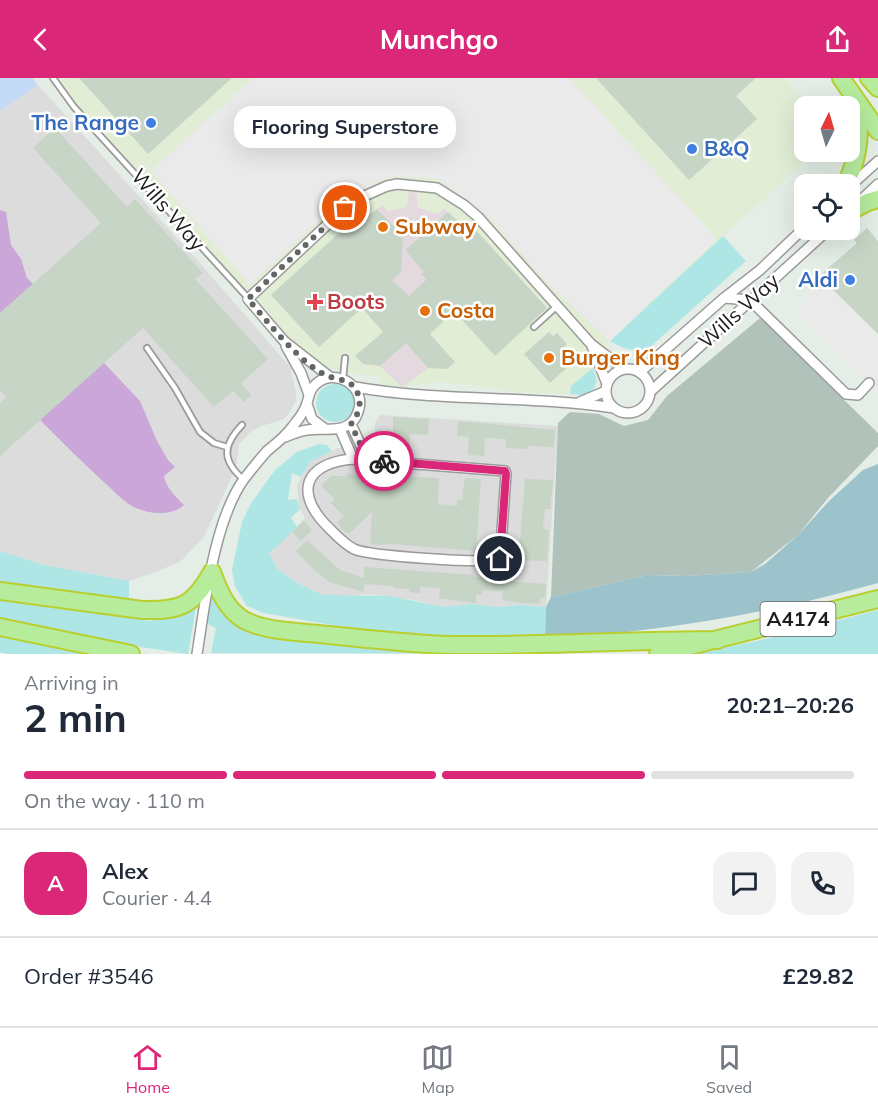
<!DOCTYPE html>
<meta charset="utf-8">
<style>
body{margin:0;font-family:Mulish,sans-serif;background:#f2f2f3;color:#1f2937;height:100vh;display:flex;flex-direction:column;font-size:22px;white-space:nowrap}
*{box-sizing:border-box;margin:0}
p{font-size:20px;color:#747a83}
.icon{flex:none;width:33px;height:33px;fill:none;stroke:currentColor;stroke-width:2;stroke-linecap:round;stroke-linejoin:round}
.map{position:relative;height:576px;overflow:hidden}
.sheet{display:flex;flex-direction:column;background:#fff;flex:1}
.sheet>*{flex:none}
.needle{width:39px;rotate:5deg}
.controls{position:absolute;left:794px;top:18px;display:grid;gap:12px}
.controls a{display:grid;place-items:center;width:66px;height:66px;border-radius:12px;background:#fff;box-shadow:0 6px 24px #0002;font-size:30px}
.pin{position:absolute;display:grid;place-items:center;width:51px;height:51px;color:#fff;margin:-26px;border:3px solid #fff;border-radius:50%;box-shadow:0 2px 6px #0007}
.courier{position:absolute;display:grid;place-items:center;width:60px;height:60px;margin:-30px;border:4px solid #db2777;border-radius:50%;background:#fff;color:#222;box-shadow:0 2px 8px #0007}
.bubble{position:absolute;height:42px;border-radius:18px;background:#fff;box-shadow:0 6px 24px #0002;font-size:20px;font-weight:700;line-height:42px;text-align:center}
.headline em{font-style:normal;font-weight:700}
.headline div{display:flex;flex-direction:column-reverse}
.headline{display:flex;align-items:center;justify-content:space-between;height:102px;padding:0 24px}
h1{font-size:39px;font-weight:700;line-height:45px}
.bar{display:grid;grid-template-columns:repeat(4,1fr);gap:9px 6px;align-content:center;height:72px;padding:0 24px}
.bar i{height:8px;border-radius:4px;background:#e0e1e3}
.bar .active{background:#db2777}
.bar p{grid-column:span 4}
.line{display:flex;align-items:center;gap:15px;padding:0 24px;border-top:2px solid #e0e1e3}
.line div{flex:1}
.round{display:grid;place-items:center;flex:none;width:63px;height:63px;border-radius:18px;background:#f2f2f3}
header{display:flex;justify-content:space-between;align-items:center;height:78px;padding:0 24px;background:#db2777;color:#fff;font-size:27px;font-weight:700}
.tab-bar{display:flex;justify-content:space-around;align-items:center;height:84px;border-top:2px solid #e0e1e3;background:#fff;font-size:16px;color:#747a83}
.tab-bar a{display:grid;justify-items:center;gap:3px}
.tab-bar .active{color:#db2777}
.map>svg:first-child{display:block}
.residential{fill:#dbdcdb}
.commercial{fill:#e1eed5}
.construction{fill:#b0c2b9}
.grass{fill:#ade6e5}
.forest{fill:#9cc2cb}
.park{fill:#c4daf6}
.parking{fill:#eaeaea}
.plaza{fill:#e4d9df}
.water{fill:#cba7d9}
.building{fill:#c6d5c5}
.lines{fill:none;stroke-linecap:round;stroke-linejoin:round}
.service-casing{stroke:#9b9b9b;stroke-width:8}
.minor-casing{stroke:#9b9b9b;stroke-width:12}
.trunk-casing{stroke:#b9cf2f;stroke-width:20}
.service{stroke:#fff;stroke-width:4.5}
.minor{stroke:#fff;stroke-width:9}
.trunk{stroke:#b6ec9c;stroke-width:16}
.done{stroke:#636764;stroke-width:6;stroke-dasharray:0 10.8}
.route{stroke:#db2777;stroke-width:8}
.shop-dot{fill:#3f7fe0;stroke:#fff;stroke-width:2}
.food-dot{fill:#e8710a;stroke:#fff;stroke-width:2}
.health-dot{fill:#e0444e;stroke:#fff;stroke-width:2}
.labels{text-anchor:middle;stroke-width:5;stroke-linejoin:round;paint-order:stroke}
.shield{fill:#fff;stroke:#626262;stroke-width:1.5}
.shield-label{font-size:20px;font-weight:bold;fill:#1e1e1e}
.shop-label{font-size:21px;font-weight:bold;fill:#366cbe;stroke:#fff;text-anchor:end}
.street-label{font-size:21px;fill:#1e1e1e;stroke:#fff}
.food-label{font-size:21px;font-weight:bold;fill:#c56008;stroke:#fff;text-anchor:start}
.health-label{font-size:21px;font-weight:bold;fill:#be3a42;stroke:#fff;text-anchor:start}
</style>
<header><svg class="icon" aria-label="back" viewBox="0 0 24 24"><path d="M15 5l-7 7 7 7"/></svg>Munchgo<svg class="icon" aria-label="share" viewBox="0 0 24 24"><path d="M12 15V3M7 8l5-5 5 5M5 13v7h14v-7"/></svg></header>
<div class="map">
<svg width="878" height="576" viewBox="0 0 878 576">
<rect width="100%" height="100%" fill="#e4eee6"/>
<!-- residential -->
<path class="residential" d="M38 7 206 192 290 289 296 314V323L288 337 282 342 261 348 249 355 239 367 236 389 204 459 181 483 158 493 129 503 44 487 0 473V33Z
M380 337 558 348 546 529 519 527 497 529 471 526 444 529 414 522 369 516 337 519 323 517 297 505 278 491 269 476 305 440 299 429 297 407 310 384 321 377 375 356V345Z"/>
<!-- commercial -->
<path class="commercial" d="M47 0H785L809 28H804L805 83 610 263 593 290 571 308 570 316 508 314 482 308 439 304 402 309 380 308 381 302 376 298 354 296 325 289 292 264Z"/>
<!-- construction -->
<path class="construction" d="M760 240 878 355V368L828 420 798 457 751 494 687 498 648 497 551 519 558 345 570 334 599 336 624 348 648 342 667 318Z"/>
<!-- grass -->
<path class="grass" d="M723 158 746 183 649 270C634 274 623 271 610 263Z
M593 290 597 303 593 312 582 317 570 316 571 308Z
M316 325a19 19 0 1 1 38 0a19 19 0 1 1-38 0Z
M319 366 327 367 332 373 310 384 301 399 292 395 288 422 297 421 300 431 291 440 297 449 269 476 278 491 297 505 323 517 390 518 444 529 471 526 497 529 519 527 546 529 545 563 478 564 366 553 264 535 247 528 235 508 232 492 242 444 251 425 275 392 297 374Z
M0 473 44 487 129 503V525L0 508Z
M211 517 225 537 248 551 609 572 560 576 211 575 216 550 206 545Z
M0 521 150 543 169 539 196 529 188 576 100 563 0 541Z
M878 532V576H689L757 563Z
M0 558 9 560 90 576H8L0 574Z"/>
<!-- forest -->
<path class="forest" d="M878 386V505C847 513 816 522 785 528 706 546 625 555 545 563L546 529 551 519 648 497 687 498 751 494 765 486 798 457 829 423 863 392Z"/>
<!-- park -->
<path class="park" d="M0 0H32L38 7 0 33Z"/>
<!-- parking -->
<path class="parking" d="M253 0H569L717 161 610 263 549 207 488 138 439 101 394 98 379 103 338 125 250 207 151 93Z
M823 203 878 257V314L794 232Z"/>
<!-- plaza -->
<path class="plaza" d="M409 114 417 115V129L438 136 444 130 448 134 420 159 424 194 421 197 429 205 420 207 415 213 428 290 402 309 380 288 404 213 397 206 393 209 389 205 403 158 377 131 382 127 388 133 407 129Z"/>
<!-- water -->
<path class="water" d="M0 132 6 134 11 167 21 181 27 200 33 206 0 235Z
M104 285 140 323 157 363 168 382 175 389 164 398C166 410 176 419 184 427 172 439 146 436 132 428 123 423 115 414 107 407 84 386 62 364 40 342Z"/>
<!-- building -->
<path class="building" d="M79 0H232L148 76Z
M596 0H756L736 18 757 41 689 102Z
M55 50 127 129 135 121 203 195 195 201 268 281 241 305 251 317 244 324 233 313 214 329 143 250 0 378V325L6 319 0 312V235L101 145 33 70Z
M377 131 403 158 401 194 392 202 409 218 426 202 421 196 424 194 405 172 448 134 460 145 464 146 471 152 473 149 547 230 495 278 454 233 430 256 455 284 447 291 428 290 406 265 380 288 363 286 355 278 383 254 362 230 319 269 271 217 351 144 353 146 359 140 364 141Z
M867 150 878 163V256L819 198 857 165 854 162Z
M549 254 553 258 557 255 567 266 563 270 574 283 550 305 524 276Z
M393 339 429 341 428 357 410 356 409 375 393 374Z
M458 343 555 352 554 369 528 368V371L506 370V361L485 360 484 378 468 377 469 359 457 358Z
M346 396 439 400 438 426 457 428V422H462L465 400 481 401 476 473 394 466 373 467 370 465 372 434 349 456 347 454 345 455 337 444 344 438 331 425 335 421 321 408 331 398H346Z
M525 401 553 402 550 431H545L543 451 549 452 547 483 521 482V478H519Z
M304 443 312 452 301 463 292 454Z
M307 462 340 492 364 500V489L473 497V499L503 501V503L546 506 545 520 541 519 540 526 522 525 502 522 503 513 483 512 482 517H476V525L439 520 440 510 420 509V515L409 514V511L394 510V508L364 506V514L329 504 313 491 296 473Z"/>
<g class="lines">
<defs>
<path id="service" d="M53 0 74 29 248 220
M534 249 557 228
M147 270 175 310 200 354 214 365 227 369
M343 301 345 280
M242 347C222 368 222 383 244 402"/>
<path id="minor" d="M849 109 878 83
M860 123 878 106
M724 220 750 222 846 316 858 317 869 305
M286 268 301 295 309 317
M592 268 607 306
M606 313a22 22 0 1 1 44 0a22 22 0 1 1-44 0Z
M640 294 724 220 760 192 804 150
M330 299 284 263 248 221 345 130 360 120 387 108 397 106 437 110 464 127 478 139 591 266 624 291
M355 309C440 324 528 317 614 330
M650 314 828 152
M580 324 606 313
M307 326 312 341 324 350
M351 346 367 381
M340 351 353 381
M353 381 505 393 506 396 500 481C484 486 369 478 354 471 344 466 337 458 329 450 294 416 303 385 353 381Z
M197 576C205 525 214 443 244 401 251 392 259 382 267 373 277 365 286 358 293 348 298 342 305 333 307 325 309 319 309 313 314 308 333 287 368 308 358 334 350 358 325 349 307 352 300 353 292 356 285 359"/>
<path id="trunk" d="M841 0 878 53
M869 0 878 10
M846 106C860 76 861 55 856 22
M849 134 868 124 878 121
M212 494C219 513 226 531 244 542 266 554 303 554 329 557 369 561 410 566 451 567 540 568 629 562 718 562
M0 513 142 532C181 533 193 528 212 494
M0 549 131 576
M658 576 878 521"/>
</defs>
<!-- service casing -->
<use href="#service" class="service-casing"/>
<!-- minor casing -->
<use href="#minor" class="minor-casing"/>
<!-- trunk casing -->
<use href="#trunk" class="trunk-casing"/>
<!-- service -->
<use href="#service" class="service"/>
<!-- minor -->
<use href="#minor" class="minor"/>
<!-- trunk -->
<use href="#trunk" class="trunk"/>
</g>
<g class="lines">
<!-- done -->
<path class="done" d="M345 130 248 221C268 244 301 287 328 298 339 303 349 300 356 312 363 324 359 336 351 346L367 381 384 383"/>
<!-- route -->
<path class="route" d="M384 383 505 393 506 396 500 481"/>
</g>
<!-- markers -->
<g class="shop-dot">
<circle cx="151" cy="45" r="6"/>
<circle cx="692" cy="71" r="6"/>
<circle cx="850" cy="202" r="6"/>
</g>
<g class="food-dot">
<circle cx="383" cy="149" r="6"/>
<circle cx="425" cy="233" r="6"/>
<circle cx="549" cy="280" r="6"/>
</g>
<path class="health-dot" d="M312 215h6v6h6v6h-6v6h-6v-6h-6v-6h6z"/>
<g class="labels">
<!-- shield labels -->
<rect class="shield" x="760.5" y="524" width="75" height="34" rx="4.5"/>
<g class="shield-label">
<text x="798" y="548">A4174</text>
</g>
<!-- shop labels -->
<g class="shop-label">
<text x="139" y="52">The Range</text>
<text x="704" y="78" text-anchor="start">B&amp;Q</text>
<text x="838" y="209">Aldi</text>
</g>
<!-- street labels -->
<g class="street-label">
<text transform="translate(168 132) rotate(49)" y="7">Wills Way</text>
<text transform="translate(739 233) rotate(-42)" y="7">Wills Way</text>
</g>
<!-- food labels -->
<g class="food-label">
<text x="395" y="156">Subway</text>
<text x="437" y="240">Costa</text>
<text x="561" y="287">Burger King</text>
</g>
<!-- health labels -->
<g class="health-label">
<text x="327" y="231">Boots</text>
</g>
</g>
</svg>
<div class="controls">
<a><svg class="needle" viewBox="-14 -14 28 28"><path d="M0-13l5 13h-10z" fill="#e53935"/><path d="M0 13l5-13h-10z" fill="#747a83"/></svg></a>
<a><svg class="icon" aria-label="locate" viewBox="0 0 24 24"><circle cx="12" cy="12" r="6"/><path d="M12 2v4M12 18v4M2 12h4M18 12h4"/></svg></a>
</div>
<div class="pin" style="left:345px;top:130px;background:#ea580c"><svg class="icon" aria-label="bag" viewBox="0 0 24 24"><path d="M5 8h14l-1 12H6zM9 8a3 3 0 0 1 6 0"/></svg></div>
<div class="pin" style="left:500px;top:481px;background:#1f2937"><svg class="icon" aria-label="home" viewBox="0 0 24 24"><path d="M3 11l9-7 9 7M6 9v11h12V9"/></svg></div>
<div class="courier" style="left:384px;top:383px"><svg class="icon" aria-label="bike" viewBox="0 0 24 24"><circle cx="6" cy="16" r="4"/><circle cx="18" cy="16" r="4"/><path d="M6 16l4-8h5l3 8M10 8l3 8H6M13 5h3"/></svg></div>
<div class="bubble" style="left:234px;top:28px;width:222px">Flooring Superstore</div>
</div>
<section class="sheet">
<div class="headline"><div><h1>2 min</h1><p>Arriving in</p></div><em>20:21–20:26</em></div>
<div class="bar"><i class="active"></i><i class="active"></i><i class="active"></i><i></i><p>On the way · 110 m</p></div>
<div class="line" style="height:108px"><b class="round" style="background:#db2777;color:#fff">A</b><div><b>Alex</b><p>Courier · 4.4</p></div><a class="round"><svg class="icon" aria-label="chat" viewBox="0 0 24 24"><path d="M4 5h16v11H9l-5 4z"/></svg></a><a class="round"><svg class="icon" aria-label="phone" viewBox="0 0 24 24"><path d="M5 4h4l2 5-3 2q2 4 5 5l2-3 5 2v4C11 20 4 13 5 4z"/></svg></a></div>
<div class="line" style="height:78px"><div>Order #3546</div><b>£29.82</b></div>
</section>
<nav class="tab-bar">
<a class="active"><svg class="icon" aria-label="home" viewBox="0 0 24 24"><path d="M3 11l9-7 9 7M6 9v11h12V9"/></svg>Home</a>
<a><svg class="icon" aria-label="map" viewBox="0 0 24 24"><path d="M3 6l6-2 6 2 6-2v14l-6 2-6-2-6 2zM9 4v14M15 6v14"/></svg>Map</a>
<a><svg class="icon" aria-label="saved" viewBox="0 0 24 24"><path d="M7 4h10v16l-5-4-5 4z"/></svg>Saved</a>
</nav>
